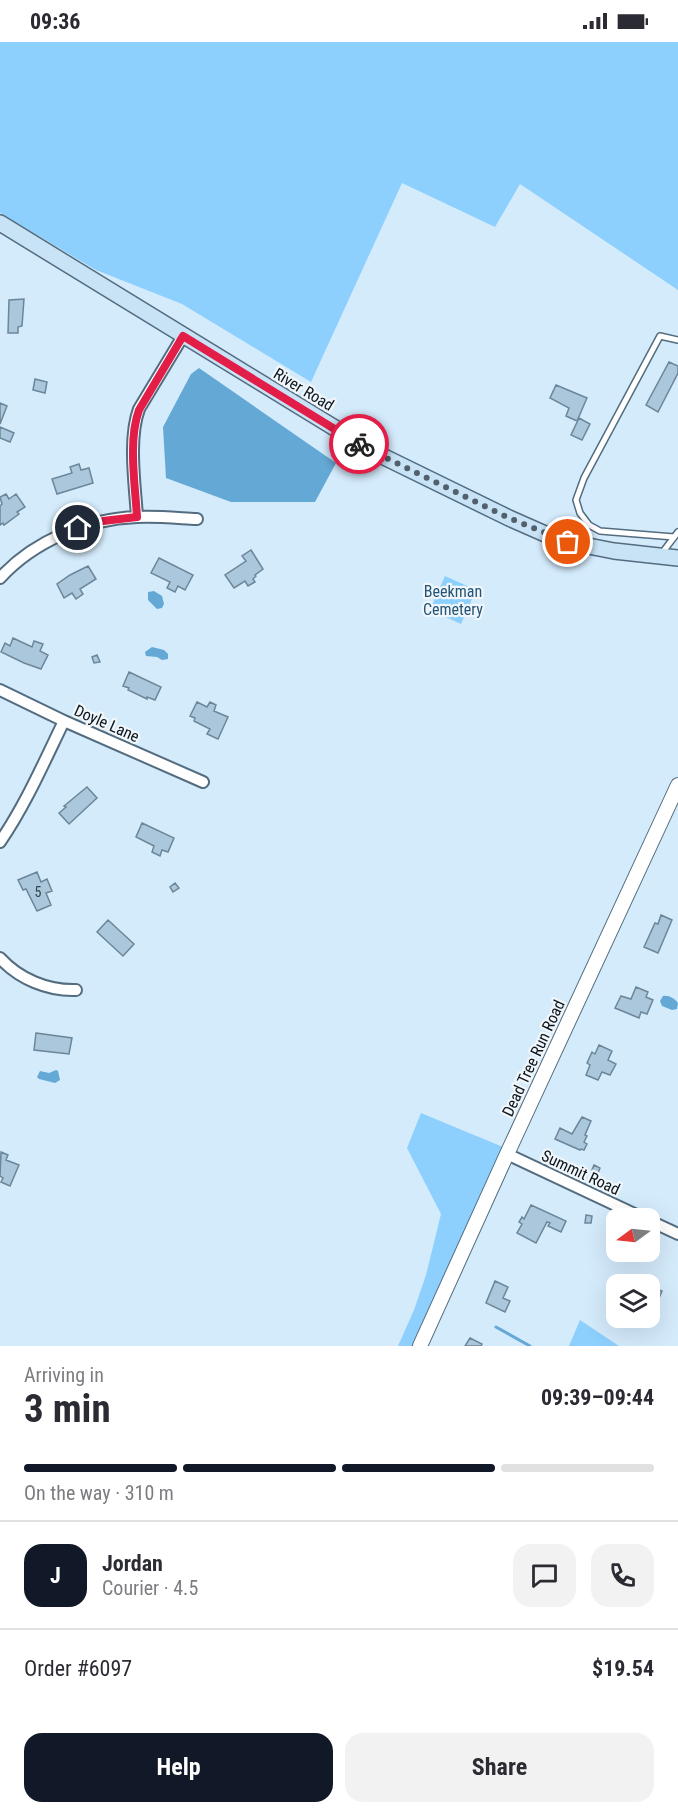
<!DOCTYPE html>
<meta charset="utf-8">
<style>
body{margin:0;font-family:"Roboto Condensed",sans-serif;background:#f2f2f3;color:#2b2b33;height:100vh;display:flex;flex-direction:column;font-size:22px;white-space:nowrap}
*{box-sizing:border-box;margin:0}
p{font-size:20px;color:#7c7c81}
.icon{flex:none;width:33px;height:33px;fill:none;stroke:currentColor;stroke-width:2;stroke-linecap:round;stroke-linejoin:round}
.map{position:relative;height:1304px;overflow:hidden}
.drawer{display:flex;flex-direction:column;background:#fff;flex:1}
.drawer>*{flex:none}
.needle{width:39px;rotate:255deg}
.tools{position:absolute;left:606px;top:1166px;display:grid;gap:12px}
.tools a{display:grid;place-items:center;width:54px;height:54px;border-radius:12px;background:#fff;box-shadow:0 6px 24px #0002;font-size:30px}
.pin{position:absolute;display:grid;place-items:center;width:51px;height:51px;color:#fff;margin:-26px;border:3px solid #fff;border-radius:50%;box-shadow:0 2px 6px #0007}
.courier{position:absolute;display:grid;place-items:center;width:60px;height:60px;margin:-30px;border:4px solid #e11d48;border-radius:50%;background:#fff;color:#222;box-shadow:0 2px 8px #0007}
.headline em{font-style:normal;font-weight:700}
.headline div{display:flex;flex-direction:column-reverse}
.headline{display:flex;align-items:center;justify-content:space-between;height:102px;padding:0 24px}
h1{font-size:39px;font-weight:700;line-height:45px}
.bar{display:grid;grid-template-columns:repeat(4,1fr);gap:9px 6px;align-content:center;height:72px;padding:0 24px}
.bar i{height:8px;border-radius:4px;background:#e1e1e2}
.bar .selected{background:#111827}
.bar p{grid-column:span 4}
.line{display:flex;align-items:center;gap:15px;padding:0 24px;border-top:2px solid #e1e1e2}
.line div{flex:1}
.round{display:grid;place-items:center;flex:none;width:63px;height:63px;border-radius:18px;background:#f2f2f3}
.button{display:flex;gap:12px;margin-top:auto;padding:12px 24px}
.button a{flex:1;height:69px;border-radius:18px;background:#111827;color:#fff;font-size:24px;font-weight:700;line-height:69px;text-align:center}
.button a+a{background:#f2f2f3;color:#2b2b33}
.status{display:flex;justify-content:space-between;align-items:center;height:42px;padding:0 30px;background:#fff;direction:ltr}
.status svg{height:16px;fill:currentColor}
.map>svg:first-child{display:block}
.green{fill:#8dcffd}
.water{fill:#64a8d6}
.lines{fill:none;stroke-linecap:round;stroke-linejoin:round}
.stream{stroke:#64a8d6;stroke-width:3}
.building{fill:#aac7db;stroke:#6c8699;stroke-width:1.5}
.service-casing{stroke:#536c7f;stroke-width:8}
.minor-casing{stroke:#536c7f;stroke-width:14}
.tertiary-casing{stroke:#536c7f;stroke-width:16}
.secondary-casing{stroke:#536c7f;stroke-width:18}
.service{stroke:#fff;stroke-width:5}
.minor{stroke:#fff;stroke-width:10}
.tertiary{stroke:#fff;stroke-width:14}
.secondary{stroke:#c7e3f5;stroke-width:15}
.done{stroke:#51606a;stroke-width:6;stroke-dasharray:0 10.8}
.route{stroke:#e11d48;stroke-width:8}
.labels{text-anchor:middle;stroke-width:4.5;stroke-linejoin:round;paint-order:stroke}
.number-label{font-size:14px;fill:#33424c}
.street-label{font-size:16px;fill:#0b151c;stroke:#f0f6fa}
.park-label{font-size:16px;fill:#225576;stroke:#f0f6fa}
</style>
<div class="status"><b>09:36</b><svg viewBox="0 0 49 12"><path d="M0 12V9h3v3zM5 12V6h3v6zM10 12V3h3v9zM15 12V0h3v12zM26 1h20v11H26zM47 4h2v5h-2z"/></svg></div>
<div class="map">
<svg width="678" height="1304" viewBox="0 0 678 1304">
<rect width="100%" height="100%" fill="#d4ebfc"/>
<!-- green -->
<path class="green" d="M0 0H678V248L520 142 495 185 402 141 311 340 182 262 96 228 0 171Z
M445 534 476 548 461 582 430 568Z
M421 1071 503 1105 412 1304H398L414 1268 426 1233 441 1172 407 1106Z
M580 1278 619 1304H569Z"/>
<!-- water -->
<path class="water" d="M199 326 336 421 315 460H231L166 436 163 385 191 332Z
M154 549 162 554 164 562 162 566 157 567 148 558V550Z
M152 605 164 608 168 612V617L162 618 157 615 146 614 145 610Z
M663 954C669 953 675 957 678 961L677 967 672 968 662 964 660 959Z
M56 1028 58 1029 60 1038 55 1041 39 1037 37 1035 40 1029 49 1031Z"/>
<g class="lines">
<!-- stream -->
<path class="stream" d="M496 1285 530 1304"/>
</g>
<!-- building -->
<path class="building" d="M24 257 22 284 18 285V291H8L9 258Z
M669 320 678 324V331L658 370 646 363Z
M35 337 47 340 45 351 33 348Z
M556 343 587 356 577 379 566 374 569 366 550 356Z
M0 361 7 364 0 382Z
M579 376 590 382 582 398 571 393Z
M0 385 14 391 10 400 0 396Z
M79 422 81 428 89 426 93 441 57 452 52 437 72 431 70 425Z
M6 452 9 457 16 452 25 465 17 470 19 472 4 483 3 481 0 483V464L2 462 0 455Z
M251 508 263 527 255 533 256 534 253 537 255 540 248 544 245 539 234 546 225 533 246 519 242 514Z
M159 516 193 533 185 548 178 544 175 550 167 546 170 540 151 531Z
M88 524 96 537 80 547 83 552 76 557 72 551 64 556 57 542 70 533Z
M13 596 32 605 34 599 43 602 40 609 48 613 41 627 24 621 1 610 5 601 10 604Z
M97 613 100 620 94 621 92 615Z
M129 630 161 645 155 658 147 655V657L128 648 129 646 123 644Z
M197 660 207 665 210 660 216 663 214 669 228 675 218 697 207 692 210 687 194 679 195 676 190 674Z
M87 745 97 756 69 782 59 771 66 765 64 764Z
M142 781 174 796 168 810 162 808 160 814 152 810 154 804 136 795Z
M37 830 41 840 47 837 52 849 46 851 51 863 37 869 26 847 23 848 18 838Z
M175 841 179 846 173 850 170 845Z
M661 873 672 878 658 911 644 905 655 881 658 882Z
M108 878 134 902 123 914 97 890Z
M636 945 648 950 646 955 653 958 647 972 641 970 639 976 615 966 621 954 631 957Z
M36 991 72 996 69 1012 34 1008Z
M599 1003 612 1009 608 1018 616 1022 610 1033 602 1030 598 1038 586 1033 590 1023 587 1021 592 1010 595 1012Z
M582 1075 591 1079 585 1093 587 1094 584 1100 587 1102 584 1108 581 1107 580 1108 555 1097 560 1086 572 1092Z
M1 1110 8 1113 6 1118 19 1123 10 1144 1 1140 3 1136 0 1134Z
M594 1123 600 1126 598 1131 592 1128Z
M531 1163 566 1179 561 1190 548 1184 550 1181 547 1180 536 1201 517 1191 522 1182 519 1180 522 1175 524 1177Z
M586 1173 592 1174 591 1181H585Z
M627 1235 635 1238 636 1235 653 1242 652 1246 662 1249 657 1261 650 1258V1242H624Z
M495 1239 508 1245 503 1256 510 1259 505 1270 486 1261Z
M470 1296 482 1302 481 1304H465Z"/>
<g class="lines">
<defs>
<path id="service" d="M674 495 600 489 589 483 580 471 576 458 584 436 660 294 678 298
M662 511 678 490"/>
<path id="minor" d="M137 475C135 442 128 397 139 367L183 294
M0 536C34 499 86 477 137 475 156 474 177 476 197 477
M0 648 64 679 203 740
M0 800C26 762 44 720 64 679
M0 916C19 937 48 949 76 948
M507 1112 643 1176
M650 1179 678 1192"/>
<path id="tertiary" d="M420 1304 507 1112 678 743"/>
<path id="secondary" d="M0 181 374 410 509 476 552 495 568 500 614 509 678 516"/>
</defs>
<!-- service casing -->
<use href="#service" class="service-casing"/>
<!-- minor casing -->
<use href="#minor" class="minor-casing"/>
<!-- tertiary casing -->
<use href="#tertiary" class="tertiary-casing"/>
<!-- secondary casing -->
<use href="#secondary" class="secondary-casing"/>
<!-- service -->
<use href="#service" class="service"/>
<!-- minor -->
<use href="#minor" class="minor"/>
<!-- tertiary -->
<use href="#tertiary" class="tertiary"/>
<!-- secondary -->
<use href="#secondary" class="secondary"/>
</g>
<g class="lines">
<!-- done -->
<path class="done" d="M359 402 374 410 509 476 568 500"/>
<!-- route -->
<path class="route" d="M78 486 103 479 137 475C135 442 128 398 139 368L183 294 359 402"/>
</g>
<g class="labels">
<!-- number labels -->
<g class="number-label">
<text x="38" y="855">5</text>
</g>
<!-- street labels -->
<g class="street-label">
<text transform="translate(304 347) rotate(31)" y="6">River Road</text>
<text transform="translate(107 681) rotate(24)" y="6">Doyle Lane</text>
<text transform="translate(533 1016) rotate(-65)" y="6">Dead Tree Run Road</text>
<text transform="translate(581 1130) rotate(25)" y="6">Summit Road</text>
</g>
<!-- park labels -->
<g class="park-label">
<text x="453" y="555">Beekman<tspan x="453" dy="18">Cemetery</tspan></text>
</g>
</g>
</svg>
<div class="tools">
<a><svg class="needle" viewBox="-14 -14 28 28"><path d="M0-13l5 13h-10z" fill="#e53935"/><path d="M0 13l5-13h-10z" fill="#7c7c81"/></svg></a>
<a><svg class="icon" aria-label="layers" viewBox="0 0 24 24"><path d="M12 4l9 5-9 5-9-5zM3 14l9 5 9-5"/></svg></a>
</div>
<div class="pin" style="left:568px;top:500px;background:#ea580c"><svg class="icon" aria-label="bag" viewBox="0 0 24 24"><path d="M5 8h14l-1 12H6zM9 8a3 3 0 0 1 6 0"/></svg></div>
<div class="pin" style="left:78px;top:486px;background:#1f2937"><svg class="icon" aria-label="home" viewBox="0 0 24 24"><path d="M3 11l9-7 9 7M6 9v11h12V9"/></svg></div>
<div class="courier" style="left:359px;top:402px"><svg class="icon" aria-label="bike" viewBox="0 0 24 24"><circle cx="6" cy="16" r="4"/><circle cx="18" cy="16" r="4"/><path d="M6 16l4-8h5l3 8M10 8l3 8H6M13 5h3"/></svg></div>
</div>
<section class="drawer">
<div class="headline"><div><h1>3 min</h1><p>Arriving in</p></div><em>09:39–09:44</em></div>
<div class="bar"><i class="selected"></i><i class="selected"></i><i class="selected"></i><i></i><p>On the way · 310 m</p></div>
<div class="line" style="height:108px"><b class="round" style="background:#111827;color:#fff">J</b><div><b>Jordan</b><p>Courier · 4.5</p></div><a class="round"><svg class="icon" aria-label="chat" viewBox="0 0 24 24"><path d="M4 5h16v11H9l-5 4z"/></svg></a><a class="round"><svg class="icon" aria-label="phone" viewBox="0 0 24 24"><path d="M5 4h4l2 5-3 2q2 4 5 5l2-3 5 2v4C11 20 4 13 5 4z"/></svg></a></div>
<div class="line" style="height:78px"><div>Order #6097</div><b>$19.54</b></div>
<div class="button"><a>Help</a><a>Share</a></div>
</section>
